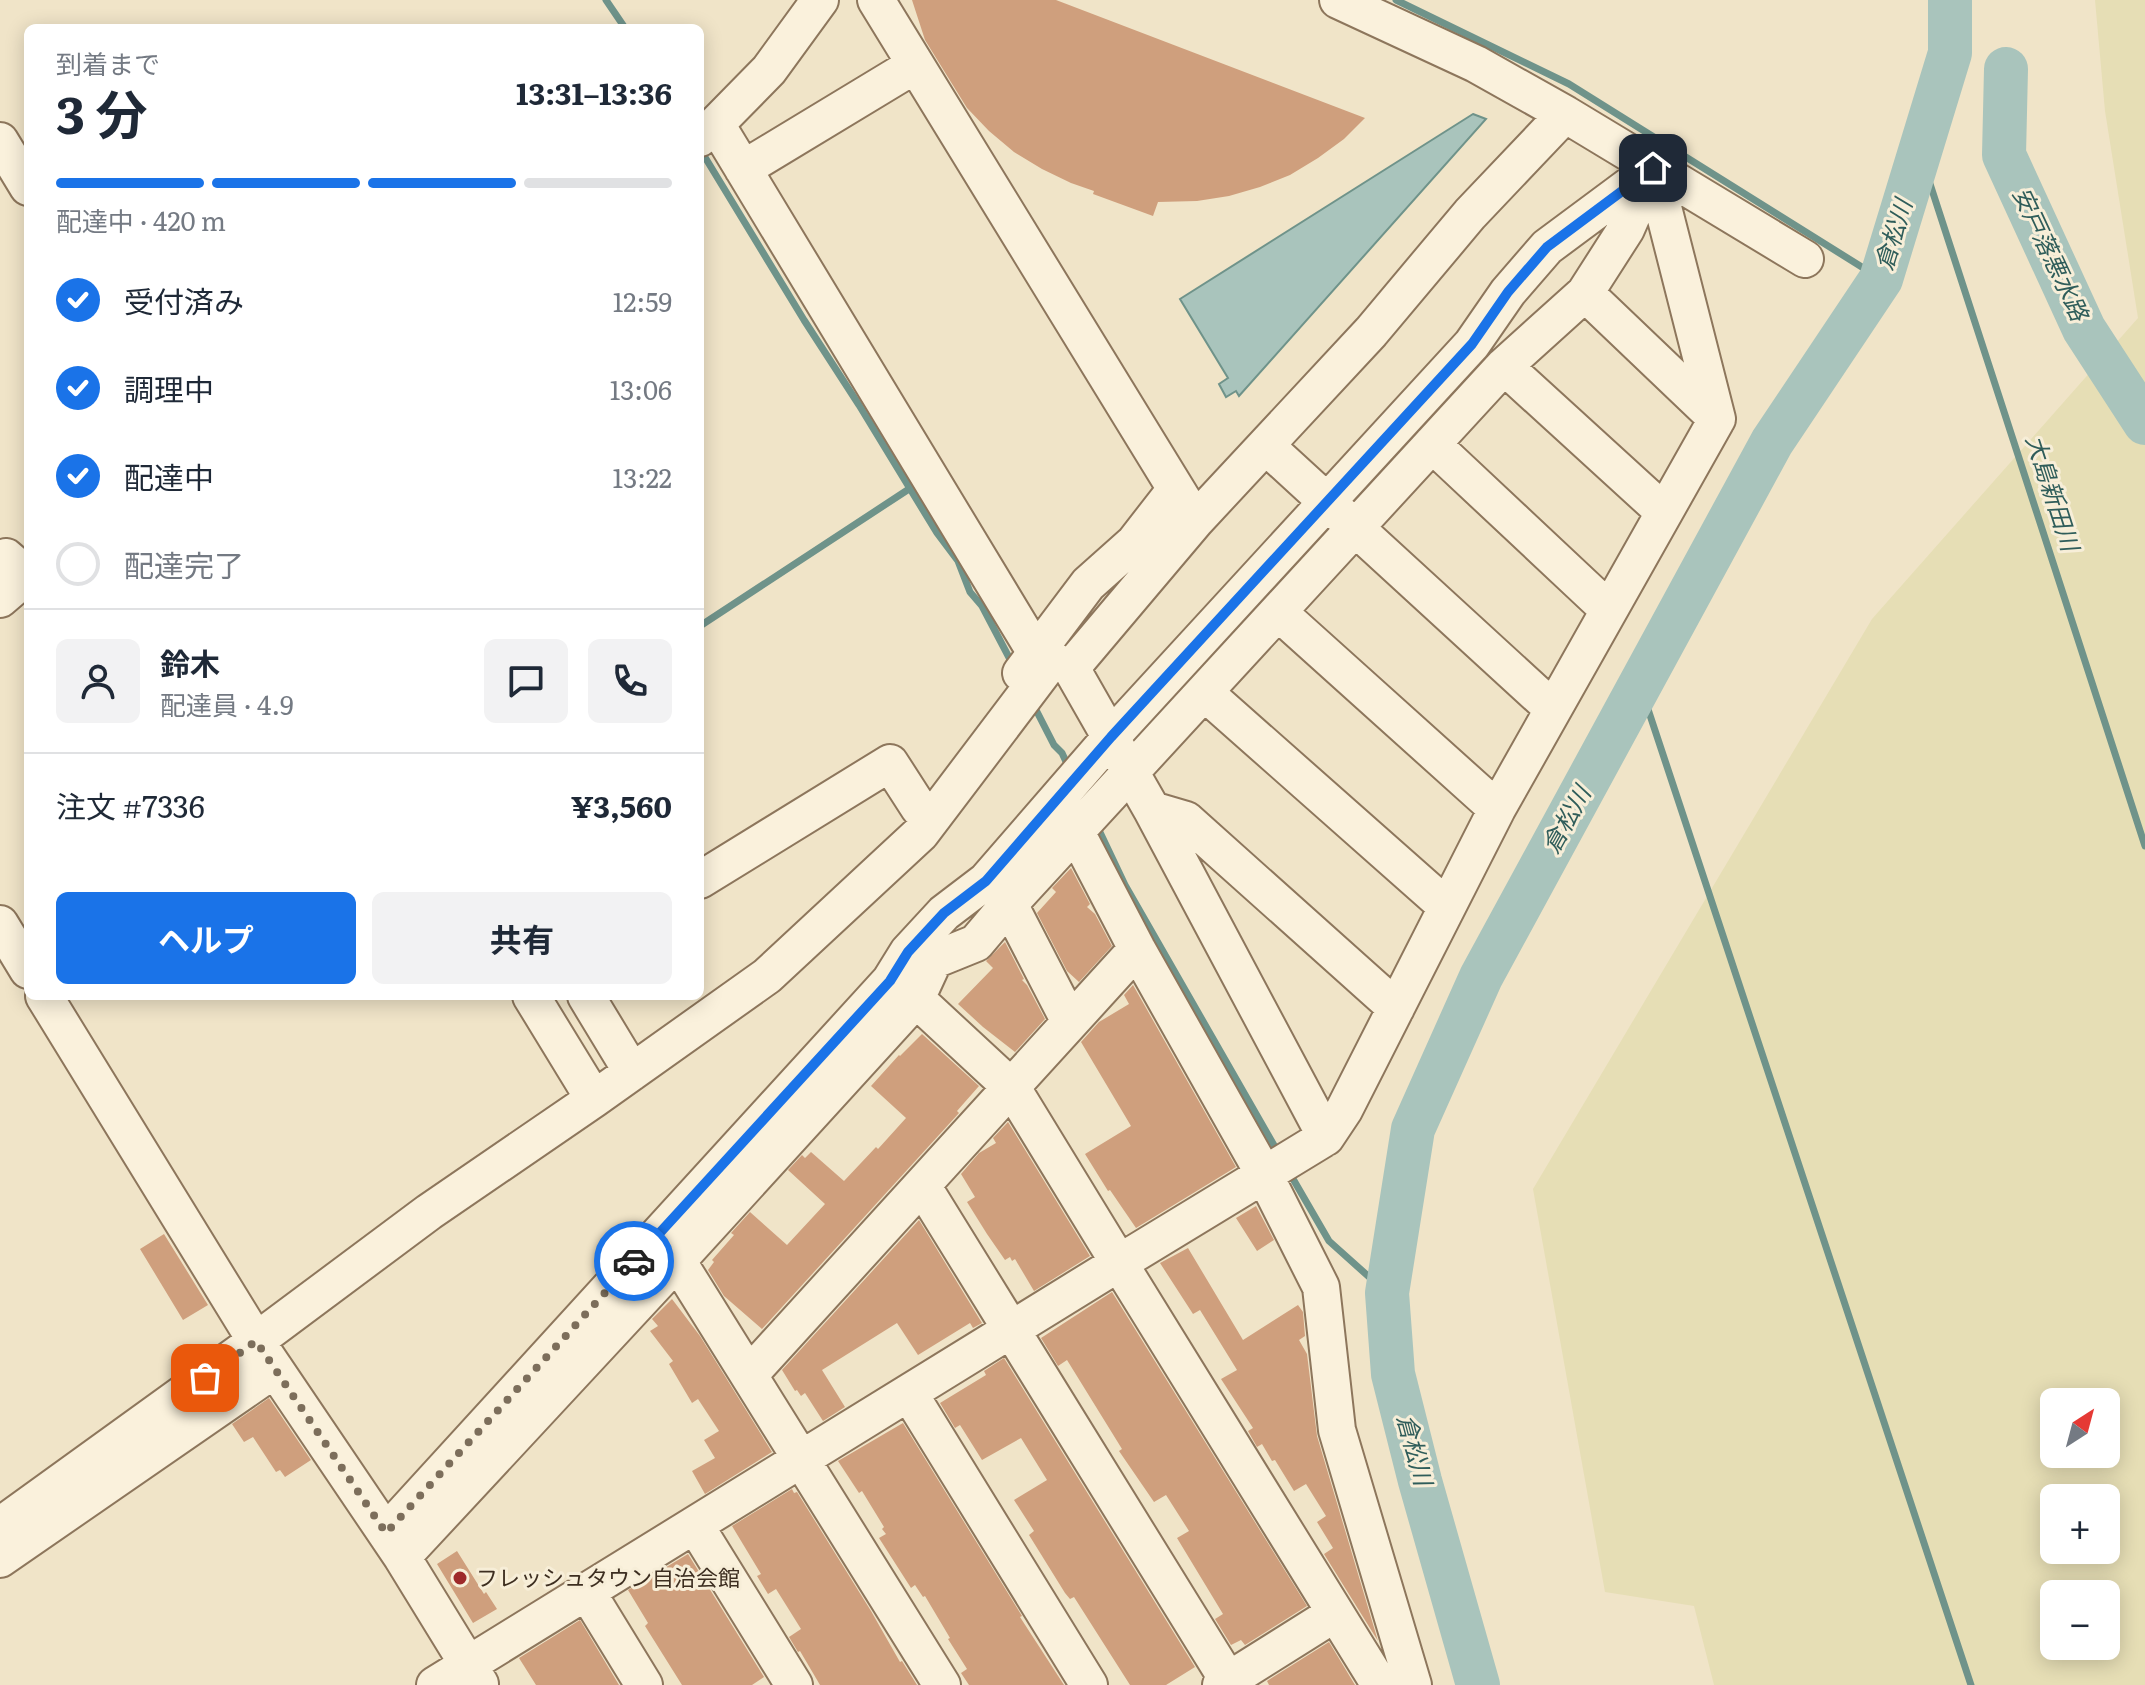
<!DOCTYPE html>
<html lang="ja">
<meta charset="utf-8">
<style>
body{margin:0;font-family:Literata,"Noto Sans JP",serif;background:#f2f2f3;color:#1f2937;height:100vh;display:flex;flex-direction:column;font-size:30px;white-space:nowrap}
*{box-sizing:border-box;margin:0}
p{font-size:26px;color:#747a83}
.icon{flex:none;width:44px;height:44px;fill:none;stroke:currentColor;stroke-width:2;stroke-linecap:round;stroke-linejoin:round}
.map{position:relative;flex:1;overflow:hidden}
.drawer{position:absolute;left:24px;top:24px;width:680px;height:976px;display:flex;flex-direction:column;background:#fff;border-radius:12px;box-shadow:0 4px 20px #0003}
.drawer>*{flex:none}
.needle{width:52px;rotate:36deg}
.buttons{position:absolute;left:2040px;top:1388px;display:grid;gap:16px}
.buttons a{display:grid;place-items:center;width:80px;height:80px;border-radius:12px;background:#fff;box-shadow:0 4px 20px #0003;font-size:40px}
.pin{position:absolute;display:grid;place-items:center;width:68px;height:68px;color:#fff;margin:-34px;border-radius:16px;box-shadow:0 4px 12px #0006}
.courier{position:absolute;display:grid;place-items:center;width:80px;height:80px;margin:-40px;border:6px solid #1a73e8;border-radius:50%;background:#fff;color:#222;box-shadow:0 2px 10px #0007}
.headline em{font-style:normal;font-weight:700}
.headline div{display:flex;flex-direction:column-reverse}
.headline{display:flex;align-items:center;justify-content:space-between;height:136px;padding:0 32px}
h1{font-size:52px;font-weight:700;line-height:60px}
.bar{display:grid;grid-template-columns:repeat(4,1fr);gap:12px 8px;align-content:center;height:96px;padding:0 32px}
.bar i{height:10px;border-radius:6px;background:#e0e1e3}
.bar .active{background:#1a73e8}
.bar p{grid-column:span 4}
.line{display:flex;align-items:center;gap:20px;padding:0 32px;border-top:2px solid #e0e1e3}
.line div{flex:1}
.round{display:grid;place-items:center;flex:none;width:84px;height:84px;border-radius:12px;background:#f2f2f3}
ol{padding:0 32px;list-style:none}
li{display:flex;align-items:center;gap:24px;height:88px}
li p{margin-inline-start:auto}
li .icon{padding:8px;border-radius:50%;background:#1a73e8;color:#fff;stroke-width:4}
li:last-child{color:#747a83}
li i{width:44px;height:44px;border:4px solid #e0e1e3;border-radius:50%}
.primary-button{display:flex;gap:16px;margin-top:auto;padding:16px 32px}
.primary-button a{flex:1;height:92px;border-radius:12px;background:#1a73e8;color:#fff;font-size:32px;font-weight:700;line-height:92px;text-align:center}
.primary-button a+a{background:#f2f2f3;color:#1f2937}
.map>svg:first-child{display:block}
.farmland{fill:#e6deb5;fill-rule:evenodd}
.water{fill:#a9c4bc;stroke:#6f938a;stroke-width:2}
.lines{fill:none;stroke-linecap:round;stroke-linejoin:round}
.stream{stroke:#6f938a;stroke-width:7}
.river{stroke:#a9c4bc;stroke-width:44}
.building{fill:#cf9f7d}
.minor-casing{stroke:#8d765c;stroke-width:40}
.minor{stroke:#faf1dc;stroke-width:36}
.done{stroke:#7c6e5b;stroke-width:8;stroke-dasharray:0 14.4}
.route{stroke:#1a73e8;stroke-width:10}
.poi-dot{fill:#9e2a2b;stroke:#f7eed8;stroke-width:3}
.labels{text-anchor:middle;stroke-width:6;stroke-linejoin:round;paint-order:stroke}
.poi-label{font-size:22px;fill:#3d2e20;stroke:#f7eed8;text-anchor:start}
.water-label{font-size:24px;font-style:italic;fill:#2f5d5a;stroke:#f7eed8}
</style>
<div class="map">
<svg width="2145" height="1685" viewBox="0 0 2145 1685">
<rect width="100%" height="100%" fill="#f0e4c8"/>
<!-- farmland -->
<path class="farmland" d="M2095 0H2145V1685H1714L1694 1606 1605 1592 1533 1189 1872 619 2138 318 2105 111ZM2054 1402H2106V1454H2054ZM2054 1498H2106V1550H2054ZM2054 1594H2106V1646H2054Z"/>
<!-- water -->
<path class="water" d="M1473 114 1486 119 1239 396 1236 391 1226 397 1219 384 1228 378 1180 299Z"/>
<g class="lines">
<!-- stream -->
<path class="stream" d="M606 0 625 28
M1396 0 1569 84 1881 279
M700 149 804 320 859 405 937 533 958 561 970 592 982 606 1014 667
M1920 153 2145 846
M700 626 909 489
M1640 685 1971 1685
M1032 702 1054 745 1062 753 1069 768
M1097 826 1125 885 1279 1154
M1289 1172 1329 1241 1387 1293"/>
<!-- river -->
<path class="river" d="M2006 69 2004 155 2084 329 2145 423
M1478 1685 1420 1481 1393 1374 1387 1293 1413 1129 1481 977 1772 442 1881 279 1950 53V0"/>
</g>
<!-- building -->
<path class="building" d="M912 0H1056L1365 118 1344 139 1318 158 1290 175 1260 187 1229 196 1197 201 1158 202 1153 216 1093 194 1094 191 1071 183 1042 169 1014 152 989 131 967 108 925 40Z
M1071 868 1090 904 1087 907 1095 914 1112 946 1079 982 1067 971 1037 913 1056 892 1052 888Z
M1005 942 1024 979 1022 980 1027 985 1045 1019 1015 1052 983 1027 958 1004 993 968 986 961Z
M1133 985 1236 1167 1136 1228 1110 1190 1108 1191 1085 1154 1131 1126 1081 1042 1099 1022 1129 1004 1124 995Z
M922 1034 979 1086 957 1111 959 1113 762 1329 724 1296 708 1270 714 1262 712 1260 734 1235 731 1233 750 1212 787 1245 825 1204 788 1170 802 1155 805 1158 811 1152 844 1181 876 1147 878 1149 906 1118 871 1086 899 1055 900 1056Z
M1008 1122 1090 1256 1034 1291 1015 1259 1012 1261 1010 1257 1005 1260 987 1234 967 1202 975 1197 961 1174 979 1153 996 1143 993 1138Z
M1256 1206 1274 1240 1257 1251 1236 1218Z
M919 1220 982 1323 973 1328 970 1323 918 1355 897 1323 822 1370 845 1407 823 1421 805 1393 801 1396 797 1390 795 1391 782 1370Z
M164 1234 208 1305 183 1320 140 1249Z
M1188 1248 1243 1340 1298 1305 1303 1312 1305 1336 1299 1340 1307 1354 1317 1436 1378 1641 1324 1554 1333 1548 1317 1522 1326 1516 1306 1484 1294 1491 1275 1460 1272 1461 1262 1444 1257 1447 1248 1431 1253 1428 1221 1379 1237 1370 1200 1310 1193 1314 1160 1263Z
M1112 1292 1307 1606 1245 1645 1241 1640 1231 1645 1215 1619 1223 1614 1177 1538 1189 1531 1166 1495 1154 1502 1119 1451 1122 1449 1067 1360 1058 1366 1041 1338Z
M672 1299 700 1336 772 1452 705 1494 692 1471 715 1458 704 1440 719 1431 698 1399 692 1403 669 1364 673 1361 650 1331 658 1326 652 1319Z
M1004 1358 1195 1667 1166 1685H1130L1074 1597 1070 1599 1065 1593 1029 1535 1034 1531 1014 1500 1047 1480 1021 1438 982 1460 960 1425 955 1428 940 1403 986 1375 984 1371Z
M269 1398 311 1460 285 1477 280 1470 276 1472 253 1437 244 1442 232 1424Z
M903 1423 1022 1616 1020 1617 1064 1685H969L961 1673 967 1669 948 1639 950 1638 925 1596 923 1597 915 1585 911 1588 879 1538 886 1534 882 1529 884 1527 862 1491 859 1493 838 1461Z
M792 1489 794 1493 797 1492 871 1611 900 1662 902 1661 917 1685H820L800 1651 798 1652 789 1637 801 1629 776 1589 768 1594 757 1576 761 1574 732 1526Z
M457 1551 484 1594 486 1592 497 1609 473 1623 437 1564Z
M688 1554 764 1677 752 1685H682L645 1626 648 1623 628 1590Z
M580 1620 619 1685H536L519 1658Z
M1329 1642 1355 1685H1269L1267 1681Z"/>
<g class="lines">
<defs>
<path id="minor" d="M876 0 1187 507
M1338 0 1476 64 1565 114 1805 259
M716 124 1036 653 1055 661
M700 138 716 124 769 70 820 0
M0 141 28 187
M743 169 915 65
M1585 293 1717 419
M1504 366 1664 512
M1432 444 1609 610
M1266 446 1553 709
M0 561 6 557 28 576
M0 599 28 575
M1278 612 1497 809
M1021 673 1088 584 1134 543 1176 489
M1204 692 1447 907
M1152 810 1186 820 1396 1008
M1063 812 1076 832 1137 949 1265 1176 1321 1287 1337 1430 1413 1685
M700 880 890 763 919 808
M1009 904 1070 1022
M0 924 28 970
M44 996 256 1341 402 1557 480 1684
M531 996 594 1099
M586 996 632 1072
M1326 1137 1152 810 1071 668 1196 520 1371 332 1470 214 1565 114
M923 1187 1231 1685
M665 1241 942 1685
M749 1375 1137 949
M909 1393 1089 1685
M695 1525 794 1685
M0 1526 256 1341 429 1212 594 1099 767 976 921 833 1052 660
M386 1533 890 981 908 952 944 913 986 881 1111 737 1472 344 1508 292 1547 247 1652 169
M402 1557 678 1260 916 999 934 960 976 943 1009 904 1504 366 1585 293 1626 229 1653 168
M0 1559 275 1369
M587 1592 644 1685
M435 1685 1119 1263 1012 1088 916 999 898 986
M1221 1685 1334 1614
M1380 1685 1119 1263 1326 1137 1344 1110 1497 809 1717 419 1653 168"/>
</defs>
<!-- minor casing -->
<use href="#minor" class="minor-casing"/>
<!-- minor -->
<use href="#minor" class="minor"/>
</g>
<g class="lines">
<!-- done -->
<path class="done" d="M205 1378 256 1341 386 1533 634 1261"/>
<!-- route -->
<path class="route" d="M634 1261 890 981 908 952 944 913 986 881 1111 737 1472 344 1508 292 1547 247 1653 168"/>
</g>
<!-- markers -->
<circle class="poi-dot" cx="460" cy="1578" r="8"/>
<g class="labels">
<!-- poi labels -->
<g class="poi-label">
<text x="476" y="1586">フレッシュタウン自治会館</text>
</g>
<!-- water labels -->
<g class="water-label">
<text transform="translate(1894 235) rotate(-73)" y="8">倉松川</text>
<text transform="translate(2050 254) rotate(65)" y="8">安戸落悪水路</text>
<text transform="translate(2052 493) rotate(72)" y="8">大島新田川</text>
<text transform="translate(1567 820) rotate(-61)" y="8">倉松川</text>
<text transform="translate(1414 1450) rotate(75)" y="8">倉松川</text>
</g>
</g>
</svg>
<div class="buttons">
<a><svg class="needle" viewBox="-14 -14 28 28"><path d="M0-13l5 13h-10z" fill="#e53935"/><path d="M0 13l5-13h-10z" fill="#747a83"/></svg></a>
<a>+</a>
<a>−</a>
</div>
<div class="pin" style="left:205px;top:1378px;background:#ea580c"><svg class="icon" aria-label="bag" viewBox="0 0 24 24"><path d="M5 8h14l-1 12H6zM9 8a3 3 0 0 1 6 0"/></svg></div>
<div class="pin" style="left:1653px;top:168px;background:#1f2937"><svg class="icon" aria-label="home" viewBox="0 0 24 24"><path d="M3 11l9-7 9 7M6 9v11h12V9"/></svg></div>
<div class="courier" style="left:634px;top:1261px"><svg class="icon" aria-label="car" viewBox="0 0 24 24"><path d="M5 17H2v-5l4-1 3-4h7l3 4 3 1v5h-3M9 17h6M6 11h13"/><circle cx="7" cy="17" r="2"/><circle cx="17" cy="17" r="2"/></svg></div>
<section class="drawer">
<div class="headline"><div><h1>3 分</h1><p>到着まで</p></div><em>13:31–13:36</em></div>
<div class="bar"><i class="active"></i><i class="active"></i><i class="active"></i><i></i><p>配達中 · 420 m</p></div>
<ol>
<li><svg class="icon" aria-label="check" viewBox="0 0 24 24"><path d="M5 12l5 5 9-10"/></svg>受付済み<p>12:59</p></li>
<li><svg class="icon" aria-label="check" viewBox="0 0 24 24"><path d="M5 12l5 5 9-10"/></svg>調理中<p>13:06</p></li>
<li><svg class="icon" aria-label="check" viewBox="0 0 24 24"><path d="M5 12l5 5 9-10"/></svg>配達中<p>13:22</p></li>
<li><i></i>配達完了</li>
</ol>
<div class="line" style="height:144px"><a class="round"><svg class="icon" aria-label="person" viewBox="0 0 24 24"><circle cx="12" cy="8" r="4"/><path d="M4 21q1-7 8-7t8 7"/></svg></a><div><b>鈴木</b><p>配達員 · 4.9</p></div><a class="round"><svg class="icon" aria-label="chat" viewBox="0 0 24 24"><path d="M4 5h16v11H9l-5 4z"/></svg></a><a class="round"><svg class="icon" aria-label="phone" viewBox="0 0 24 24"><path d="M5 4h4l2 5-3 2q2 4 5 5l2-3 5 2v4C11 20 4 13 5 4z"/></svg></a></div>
<div class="line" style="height:104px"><div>注文 #7336</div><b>¥3,560</b></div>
<div class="primary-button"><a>ヘルプ</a><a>共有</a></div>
</section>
</div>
